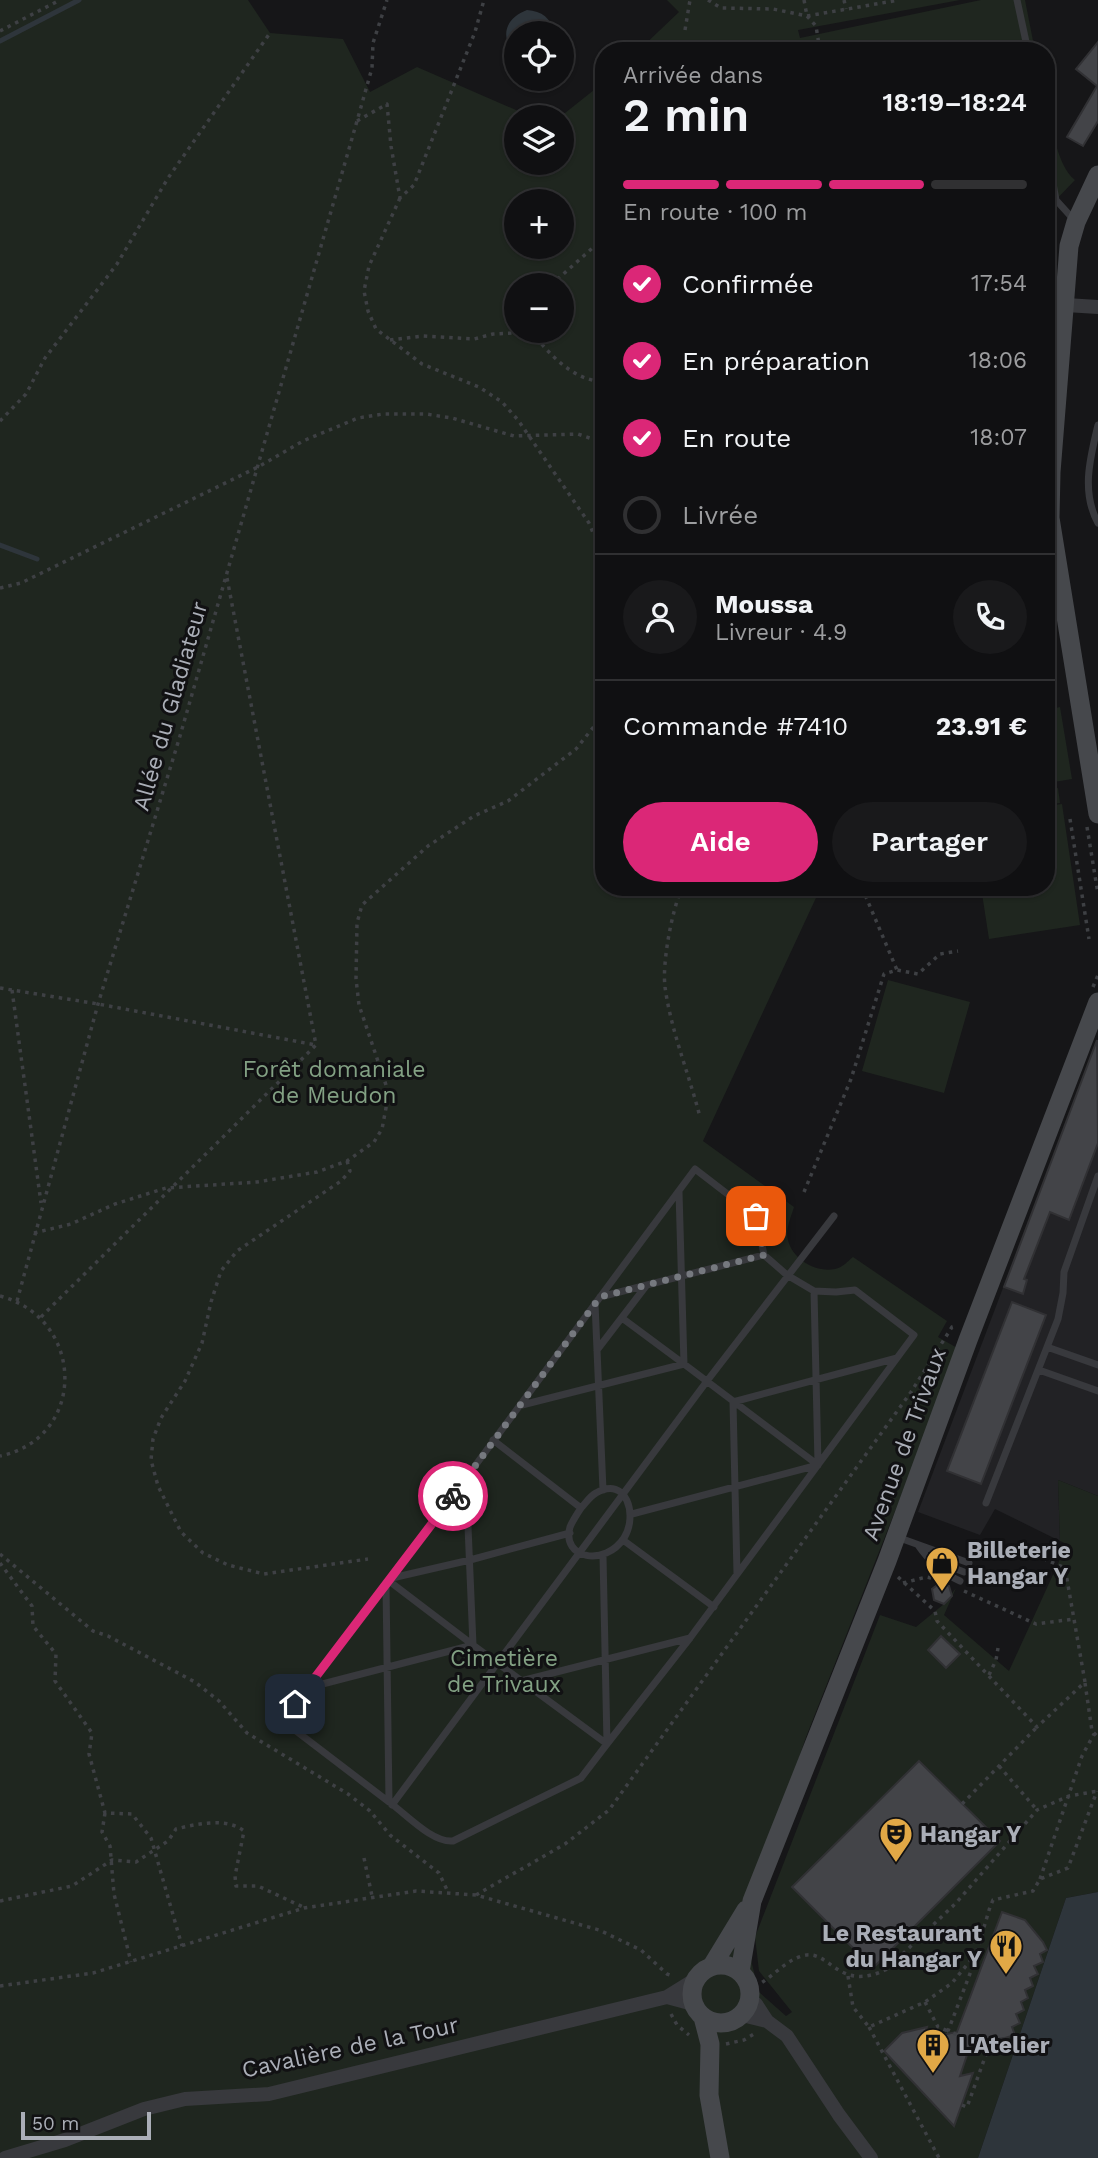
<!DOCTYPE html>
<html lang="fr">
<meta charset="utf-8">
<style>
body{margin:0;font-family:"Work Sans",sans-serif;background:#19191b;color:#f1f3f6;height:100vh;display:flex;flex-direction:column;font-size:26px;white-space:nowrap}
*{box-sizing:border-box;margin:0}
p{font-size:23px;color:#9c9d9f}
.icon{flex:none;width:38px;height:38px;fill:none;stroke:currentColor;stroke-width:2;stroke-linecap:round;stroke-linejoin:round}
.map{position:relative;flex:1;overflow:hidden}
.details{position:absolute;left:595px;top:42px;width:460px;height:854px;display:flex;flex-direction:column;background:#101012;border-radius:28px;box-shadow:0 2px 5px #0004,0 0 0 2px #303032}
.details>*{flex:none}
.controls{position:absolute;left:504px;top:21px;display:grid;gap:14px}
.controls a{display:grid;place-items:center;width:70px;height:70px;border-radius:50%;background:#101012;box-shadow:0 2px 5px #0004,0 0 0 2px #303032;font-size:35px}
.scale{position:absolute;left:21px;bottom:18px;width:130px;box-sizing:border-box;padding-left:7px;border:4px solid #aaaeb7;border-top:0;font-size:19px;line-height:24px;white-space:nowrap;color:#aaaeb7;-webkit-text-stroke:5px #111113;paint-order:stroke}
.pin{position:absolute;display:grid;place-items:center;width:60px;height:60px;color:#fff;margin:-30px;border-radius:14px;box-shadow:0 4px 10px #0006}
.courier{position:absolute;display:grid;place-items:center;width:70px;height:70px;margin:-35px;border:5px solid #db2777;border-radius:50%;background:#fff;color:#222;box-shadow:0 2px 9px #0007}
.head em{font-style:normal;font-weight:600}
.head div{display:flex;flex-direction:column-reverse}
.head{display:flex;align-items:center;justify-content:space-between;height:119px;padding:0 28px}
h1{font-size:46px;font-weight:600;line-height:52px}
.bar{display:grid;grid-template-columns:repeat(4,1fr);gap:10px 7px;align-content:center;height:84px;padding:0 28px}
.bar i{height:9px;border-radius:5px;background:#303032}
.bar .active{background:#db2777}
.bar p{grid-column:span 4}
.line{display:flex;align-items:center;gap:18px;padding:0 28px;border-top:2px solid #303032}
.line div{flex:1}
.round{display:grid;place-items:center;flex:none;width:74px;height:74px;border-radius:37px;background:#19191b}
ol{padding:0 28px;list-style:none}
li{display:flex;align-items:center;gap:21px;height:77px}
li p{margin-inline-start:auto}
li .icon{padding:7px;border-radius:50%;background:#db2777;color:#fff;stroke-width:4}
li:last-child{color:#9c9d9f}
li i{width:38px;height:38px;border:4px solid #303032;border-radius:50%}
.button{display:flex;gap:14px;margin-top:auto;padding:14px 28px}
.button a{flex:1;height:80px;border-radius:42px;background:#db2777;color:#fff;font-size:28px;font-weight:600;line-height:80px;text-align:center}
.button a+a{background:#19191b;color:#f1f3f6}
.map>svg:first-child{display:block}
.built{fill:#222225}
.green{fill:#1f261f;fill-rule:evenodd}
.water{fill:#2e353b}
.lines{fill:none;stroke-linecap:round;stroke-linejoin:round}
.stream{stroke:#2e353b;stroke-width:5}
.building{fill:#434448;stroke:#313134;stroke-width:2}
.path{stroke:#3e4044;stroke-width:3.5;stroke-dasharray:3.5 5;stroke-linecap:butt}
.lane{stroke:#38393d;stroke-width:7}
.street{stroke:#38393d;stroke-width:14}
.secondary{stroke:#46484c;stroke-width:19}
.done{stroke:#76797f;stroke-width:7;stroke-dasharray:0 12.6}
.route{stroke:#db2777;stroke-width:9}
.labels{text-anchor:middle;stroke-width:6;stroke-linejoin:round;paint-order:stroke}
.street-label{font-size:23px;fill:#aaaeb7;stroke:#111113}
.park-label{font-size:23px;fill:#82a083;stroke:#111113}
.poi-label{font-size:23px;font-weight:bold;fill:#aaaeb7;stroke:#111113;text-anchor:start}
</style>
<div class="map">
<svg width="1098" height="2158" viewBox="0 0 1098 2158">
<rect width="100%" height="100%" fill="#161618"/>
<!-- built -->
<path class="built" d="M1091 1056 1098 1059V1496L1058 1480 1060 1541 995 1509 980 1535 918 1512Z"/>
<!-- green -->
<path class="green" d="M0 0H248L270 33 343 39 370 92 417 67 532 117H516V163H562L560 117 604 82V887H821L703 1141 794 1207C791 1217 785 1230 788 1240 792 1259 816 1273 835 1269 842 1268 848 1261 853 1257L947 1321 938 1337 959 1349 806 1737 782 1809 749 1952 759 1992 786 2016 792 2012 759 1971 755 1937 880 1615 916 1627 944 1604 956 1588 944 1615 1009 1671 1067 1544 1060 1541 1058 1480 1098 1496V1892L1066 1898 978 2158H0ZM516 201H562V247H516ZM516 285H562V331H516Z
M667 0H960L798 30 800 38 981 0H1025L1035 51H638L679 12Z
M1046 94C1051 118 1055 164 1075 180L1051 205V254H1046Z
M1060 707 1072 779 1048 783 1047 710Z
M1058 788 1060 803 1047 805V790Z
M1062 804 1080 925 989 939 981 887H1046L1047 806Z
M888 980 970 1002 944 1093 862 1071Z"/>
<!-- water -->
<path class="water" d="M527 10C542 11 551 18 554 33H516V54C499 38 505 18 527 10Z
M1098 1892V2158H978L1066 1898Z"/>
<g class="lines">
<!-- stream -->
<path class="stream" d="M0 41 79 0
M0 545 37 559"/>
</g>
<!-- building -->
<path class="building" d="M1098 42V121L1083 146 1067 137 1097 86 1076 69Z
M1097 1040 1098 1143 1069 1220 1050 1212 1024 1279 1027 1280 1023 1294 1004 1287Z
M1012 1302 1046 1315 981 1484 947 1471Z
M940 1583 949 1586 952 1596 944 1604 934 1600 932 1589Z
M941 1636 960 1654 946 1668 928 1650Z
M919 1761 1000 1841 873 1968 792 1887Z
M1002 1912 1025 1920 1043 1942 1047 1950 1040 1954 1043 1962 1034 1966 1038 1974 1030 1978 1033 1986 1025 1990 1028 1998 1021 2002 1024 2010 1016 2014 1020 2023 1012 2027 1015 2035 1005 2038 971 2043 960 2076 973 2073 954 2126 884 2051 902 2033 927 2027 923 2039 957 2032Z"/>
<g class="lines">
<!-- path -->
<path class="path" d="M708 0 721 8 773 9 807 16 899 0
M804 0 807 16
M844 0 846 9
M807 16 816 26 820 51
M685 30 690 0
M0 31 60 0
M357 121 387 104 391 146 400 198 414 185 475 32 484 0
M400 198 369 266 364 291 368 311 376 329 422 364 479 387 502 402 518 420 589 523 604 559
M551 285 597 244 604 234
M531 331C549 354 572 380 604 382
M390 340 423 336 474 339 493 334 514 333 516 330
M0 421 26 394 45 358 117 264 168 178 270 33
M0 588 21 583 258 467 303 441 358 418 383 414H426L452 418 514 436 578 434 604 443
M1070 819 1089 939
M1087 827 1098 894
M682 887C672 911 662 962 665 987 671 1031 689 1074 700 1117
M867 887 866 897 897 970
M1093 987 1098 975
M0 988 98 1004 316 1045
M12 990 41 1203
M347 1161 350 1171 341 1181 237 1251 221 1271 211 1302 202 1343 185 1381 161 1418 153 1439 151 1460 158 1486 181 1532 203 1553 228 1565 264 1574 368 1559
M804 1192 851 1079 884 974 897 970 918 974 940 954 958 951
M34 1233 71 1224 115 1204 166 1188 257 1182 317 1172 347 1161 374 1142 382 1129 386 1108V1085L359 1005 356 979 357 923 362 905 428 846 474 816 508 801 576 749 596 724 604 700
M0 1296C86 1319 87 1438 0 1456
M17 1301 98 1004 180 736 357 121 372 68 373 43 387 0
M41 1317 316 1045 227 578
M0 1554 93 1631 108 1636 195 1682 219 1701 247 1733 348 1794 370 1811 390 1835 439 1873 449 1894
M0 1563 32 1606 33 1626 56 1654 55 1681 92 1733 89 1754 105 1813 132 1814 151 1838 182 1946
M898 1577 935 1611 937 1621 1037 1727 1085 1682 1065 1568 1040 1557
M903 1583 926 1577 931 1578
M964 1591 1036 1624 1074 1619
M989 1675 996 1660 998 1648
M1085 1683 1092 1731 1098 1737
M999 1766 1037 1810
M962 1804 1037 1727
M105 1813 102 1832 110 1846 114 1894 131 1962
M364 1858 372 1896
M1040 1879 1082 1756 1094 1734
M476 1895 565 1844 609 1810 911 1392 952 1327 955 1326
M0 1901 72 1886 112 1860 136 1862 168 1841 176 1829C196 1824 226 1817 244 1831L235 1876 236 1886H258L303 1907
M848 1976 853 2007 869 2027 925 2002 952 1983 975 1955
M754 1984 761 1983C774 1975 787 1960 802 1956 830 1947 837 1994 887 1969L956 1903 1037 1810 1069 1796 1098 1791
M0 1986 93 1973 304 1908 416 1891 476 1895 599 1930 641 1950 667 1974 673 1976
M925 2002 938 2027 948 2031
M671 2014 677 2025 689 2035
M869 2027 939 2158
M726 2044 744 2040 754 2034
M962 2105 967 2107 988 2049 985 2046 948 2031 971 1971 990 1907 993 1900 1033 1891 1040 1879 1068 1868 1097 1791"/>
<!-- lane -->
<path class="lane" d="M1017 0 1028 51
M1046 145 1056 200 1075 221
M1098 425C1090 458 1081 492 1098 523
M814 1291 836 1292 855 1290 914 1335 897 1358
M600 1297 764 1255 787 1275 814 1291 818 1464
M595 1303 603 1490
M622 1318 684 1364 679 1192
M1047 1347 1098 1365
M597 1350 646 1286
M1039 1370 1098 1391
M522 1405 684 1364 818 1465
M493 1440 581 1508C586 1503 590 1496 596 1493 627 1475 638 1516 624 1538 605 1567 561 1559 570 1527 573 1520 577 1514 581 1508
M466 1479 473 1645
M986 1503 1058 1319 1063 1293 1064 1272 1098 1176
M632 1514 818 1465
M897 1537 969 1563
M623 1540 714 1607
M918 1545C929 1561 942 1573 960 1581
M933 1560 964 1572
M737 1574 733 1402 897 1358 690 1638 607 1744 473 1645 307 1688 466 1478 695 1169 756 1216 764 1255
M392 1578 470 1560 570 1533
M389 1581 473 1645
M386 1585 389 1802C406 1814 432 1843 453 1841L581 1778 607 1744 603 1556
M521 1681 690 1638
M307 1688 283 1721 389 1802
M392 1805 707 1381 834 1216"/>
<!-- street -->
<path class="street" d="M1066 305 1098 307
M667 1997 693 2004
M750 2000 756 2004 767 2021
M742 2015 767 2021 787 2036 839 2115 871 2158
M5 2158 65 2140 144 2109 185 2099 269 2094 667 1997 696 1979"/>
<!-- secondary -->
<path class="secondary" d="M1098 175 1076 222 1069 246 1051 472 1050 518 1098 814
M692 1994a29 29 0 1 1 58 0a29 29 0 1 1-58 0Z
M712 1966 746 1910
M740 1972 752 1901 887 1561 968 1340 1098 1002
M703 2017 710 2044 709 2095 720 2158"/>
</g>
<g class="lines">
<!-- done -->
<path class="done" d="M453 1496 600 1297 764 1255 756 1216"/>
<!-- route -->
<path class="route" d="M295 1704 453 1496"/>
</g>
<!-- icons -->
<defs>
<symbol id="shop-pin" viewBox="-11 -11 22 30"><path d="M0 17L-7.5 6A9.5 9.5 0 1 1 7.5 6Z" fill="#e1a846" stroke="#111113"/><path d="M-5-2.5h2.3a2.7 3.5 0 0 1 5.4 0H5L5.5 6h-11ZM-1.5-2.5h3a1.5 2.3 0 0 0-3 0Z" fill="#111"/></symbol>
<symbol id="theatre-pin" viewBox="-11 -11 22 30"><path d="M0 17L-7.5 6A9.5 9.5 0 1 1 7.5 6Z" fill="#e1a846" stroke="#111113"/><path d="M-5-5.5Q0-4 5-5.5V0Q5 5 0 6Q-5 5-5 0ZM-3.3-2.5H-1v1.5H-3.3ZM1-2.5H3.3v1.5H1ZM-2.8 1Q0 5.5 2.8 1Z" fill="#111"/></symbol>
<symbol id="restaurant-pin" viewBox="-11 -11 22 30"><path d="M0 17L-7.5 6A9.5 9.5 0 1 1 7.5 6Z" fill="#e1a846" stroke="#111113"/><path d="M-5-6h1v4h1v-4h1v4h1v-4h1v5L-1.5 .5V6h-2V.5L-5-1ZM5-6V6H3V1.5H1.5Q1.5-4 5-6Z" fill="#111"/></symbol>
<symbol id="building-pin" viewBox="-11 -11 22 30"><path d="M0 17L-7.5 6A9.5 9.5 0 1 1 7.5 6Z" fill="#e1a846" stroke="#111113"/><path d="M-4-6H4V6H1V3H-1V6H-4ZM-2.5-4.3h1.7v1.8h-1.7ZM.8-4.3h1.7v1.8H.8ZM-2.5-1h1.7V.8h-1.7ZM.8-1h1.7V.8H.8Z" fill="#111"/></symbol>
</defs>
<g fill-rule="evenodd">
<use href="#shop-pin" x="923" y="1544" width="38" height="52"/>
<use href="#theatre-pin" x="877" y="1815" width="38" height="52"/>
<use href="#restaurant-pin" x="987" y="1927" width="38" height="52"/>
<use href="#building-pin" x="914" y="2026" width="38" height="52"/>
</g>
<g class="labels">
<!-- street labels -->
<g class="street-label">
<text transform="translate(170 706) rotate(-74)" y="8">Allée du Gladiateur</text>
<text transform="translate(904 1444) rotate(-70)" y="8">Avenue de Trivaux</text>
<text transform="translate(350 2047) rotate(-12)" y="8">Cavalière de la Tour</text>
</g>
<!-- park labels -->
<g class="park-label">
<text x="334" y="1077">Forêt domaniale<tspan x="334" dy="26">de Meudon</tspan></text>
<text x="504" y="1666">Cimetière<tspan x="504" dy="26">de Trivaux</tspan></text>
</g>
<!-- poi labels -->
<g class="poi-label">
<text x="967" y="1558">Billeterie<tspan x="967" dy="26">Hangar Y</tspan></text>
<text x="920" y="1842">Hangar Y</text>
<text x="982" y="1941" text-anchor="end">Le Restaurant<tspan x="982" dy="26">du Hangar Y</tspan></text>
<text x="958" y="2053">L'Atelier</text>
</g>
</g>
</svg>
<div class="controls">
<a><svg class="icon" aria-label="locate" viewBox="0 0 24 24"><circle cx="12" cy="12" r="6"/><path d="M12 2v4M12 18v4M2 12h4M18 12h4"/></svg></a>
<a><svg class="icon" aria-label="layers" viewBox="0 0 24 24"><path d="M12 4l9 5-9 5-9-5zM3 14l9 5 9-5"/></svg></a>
<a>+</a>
<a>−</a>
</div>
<div class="scale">50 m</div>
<div class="pin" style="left:756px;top:1216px;background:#ea580c"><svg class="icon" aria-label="bag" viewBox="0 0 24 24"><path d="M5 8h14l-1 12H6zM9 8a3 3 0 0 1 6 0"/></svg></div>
<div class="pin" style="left:295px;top:1704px;background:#1f2937"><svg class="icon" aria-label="home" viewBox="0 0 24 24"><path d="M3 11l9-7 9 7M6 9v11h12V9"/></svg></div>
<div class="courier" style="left:453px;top:1496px"><svg class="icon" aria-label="bike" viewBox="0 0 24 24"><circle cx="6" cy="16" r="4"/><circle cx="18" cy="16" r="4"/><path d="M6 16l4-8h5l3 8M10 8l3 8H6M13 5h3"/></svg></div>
<section class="details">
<div class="head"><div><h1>2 min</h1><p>Arrivée dans</p></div><em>18:19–18:24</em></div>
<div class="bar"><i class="active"></i><i class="active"></i><i class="active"></i><i></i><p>En route · 100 m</p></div>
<ol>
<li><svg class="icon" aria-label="check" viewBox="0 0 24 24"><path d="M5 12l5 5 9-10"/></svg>Confirmée<p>17:54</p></li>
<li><svg class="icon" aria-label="check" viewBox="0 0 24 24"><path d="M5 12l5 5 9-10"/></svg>En préparation<p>18:06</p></li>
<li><svg class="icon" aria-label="check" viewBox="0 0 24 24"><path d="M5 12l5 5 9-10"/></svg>En route<p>18:07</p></li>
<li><i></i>Livrée</li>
</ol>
<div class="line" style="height:126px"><a class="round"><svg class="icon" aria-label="person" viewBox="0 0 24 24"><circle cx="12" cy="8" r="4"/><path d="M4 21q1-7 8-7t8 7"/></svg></a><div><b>Moussa</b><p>Livreur · 4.9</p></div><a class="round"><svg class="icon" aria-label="phone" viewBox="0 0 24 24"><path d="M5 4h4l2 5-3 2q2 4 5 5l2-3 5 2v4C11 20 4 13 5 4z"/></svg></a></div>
<div class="line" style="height:91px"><div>Commande #7410</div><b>23.91 €</b></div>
<div class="button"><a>Aide</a><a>Partager</a></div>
</section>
</div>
